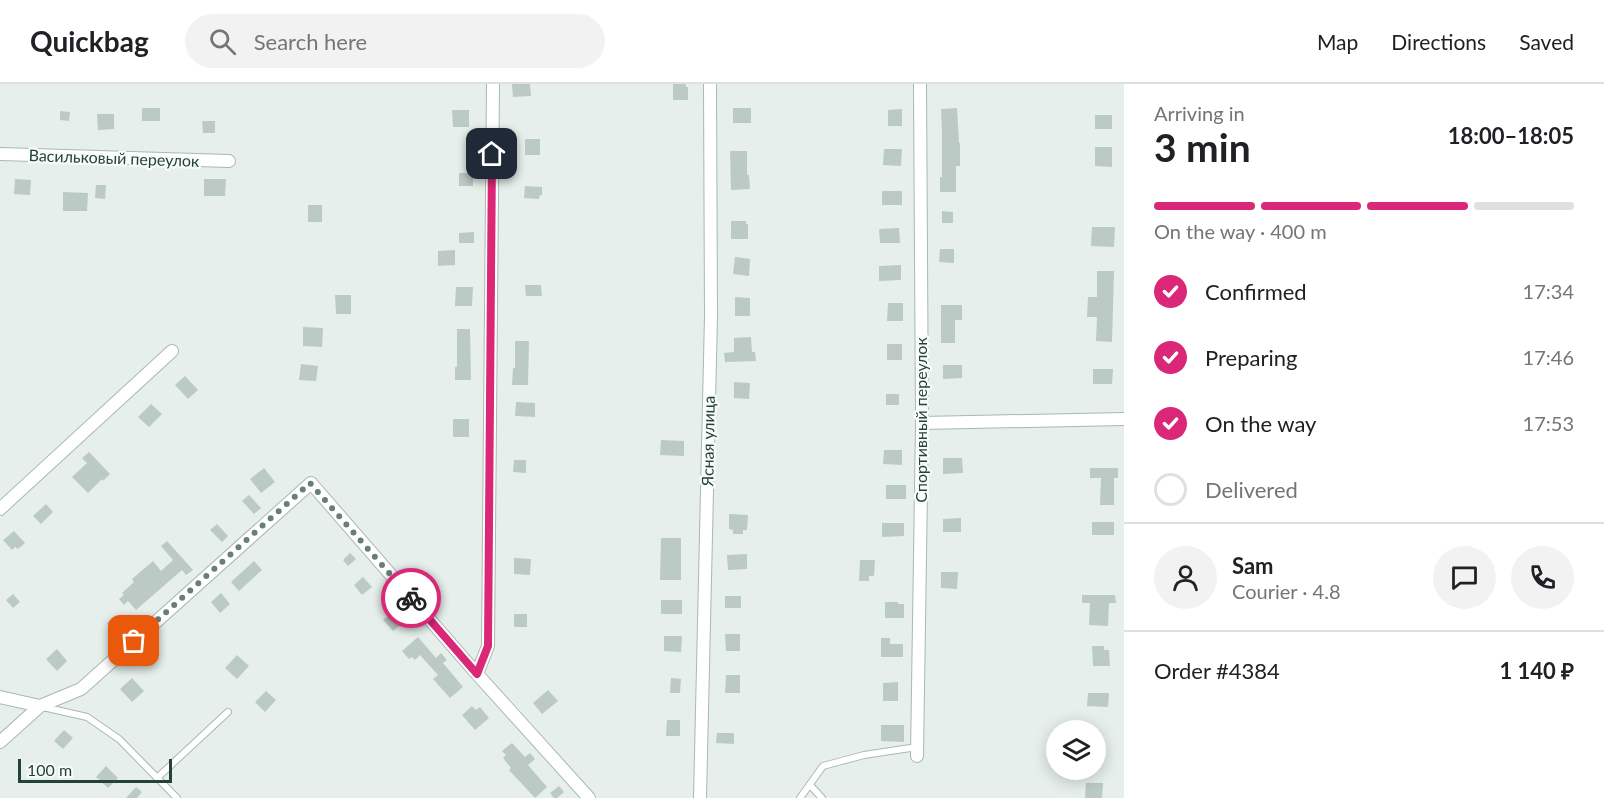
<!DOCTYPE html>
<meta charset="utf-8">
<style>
body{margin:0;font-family:Lato,sans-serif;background:#f2f2f2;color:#202124;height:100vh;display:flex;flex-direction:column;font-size:22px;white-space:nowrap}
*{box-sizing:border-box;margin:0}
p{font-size:20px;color:#757577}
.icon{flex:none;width:33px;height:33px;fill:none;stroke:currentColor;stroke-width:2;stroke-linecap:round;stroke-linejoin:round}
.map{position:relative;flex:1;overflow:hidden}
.sheet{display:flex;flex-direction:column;background:#fff;width:480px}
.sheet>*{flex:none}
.fabs{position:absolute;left:1046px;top:636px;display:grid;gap:12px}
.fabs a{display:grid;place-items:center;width:60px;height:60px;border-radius:50%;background:#fff;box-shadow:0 3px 15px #0003;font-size:30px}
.scale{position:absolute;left:18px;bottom:15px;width:154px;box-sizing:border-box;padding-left:6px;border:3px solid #24423a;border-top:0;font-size:16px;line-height:21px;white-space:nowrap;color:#24423a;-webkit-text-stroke:4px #f7fbf9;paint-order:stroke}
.pin{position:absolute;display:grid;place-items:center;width:51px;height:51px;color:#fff;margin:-26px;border-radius:12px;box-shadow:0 3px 9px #0006}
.courier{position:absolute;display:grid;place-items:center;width:60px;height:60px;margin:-30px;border:4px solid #db2777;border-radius:50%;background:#fff;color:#222;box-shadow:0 2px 8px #0007}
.summary em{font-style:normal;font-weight:700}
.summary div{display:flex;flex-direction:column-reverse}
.summary{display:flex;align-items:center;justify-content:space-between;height:102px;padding:0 30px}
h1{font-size:39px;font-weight:700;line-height:45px}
.bar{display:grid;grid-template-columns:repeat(4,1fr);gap:9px 6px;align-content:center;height:72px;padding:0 30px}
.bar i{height:8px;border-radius:4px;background:#e0e0e0}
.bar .active{background:#db2777}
.bar p{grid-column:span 4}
.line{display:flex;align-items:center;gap:15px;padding:0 30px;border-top:2px solid #e0e0e0}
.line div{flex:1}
.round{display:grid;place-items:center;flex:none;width:63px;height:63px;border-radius:32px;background:#f2f2f2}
ol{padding:0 30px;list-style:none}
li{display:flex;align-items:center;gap:18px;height:66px}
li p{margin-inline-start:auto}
li .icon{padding:6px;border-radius:50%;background:#db2777;color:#fff;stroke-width:4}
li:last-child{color:#757577}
li i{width:33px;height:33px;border:3px solid #e0e0e0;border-radius:50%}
header{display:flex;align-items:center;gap:36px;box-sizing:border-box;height:84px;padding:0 30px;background:#fff;border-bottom:2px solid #e0e0e0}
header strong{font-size:28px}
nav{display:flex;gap:33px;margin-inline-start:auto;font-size:21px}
.search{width:420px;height:54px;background:#f2f2f2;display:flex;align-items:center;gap:15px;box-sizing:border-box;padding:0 21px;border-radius:33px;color:#757577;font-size:22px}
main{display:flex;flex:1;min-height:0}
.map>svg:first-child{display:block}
.building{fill:#bbcac4}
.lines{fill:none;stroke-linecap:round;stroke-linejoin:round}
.lane-casing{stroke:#a8b8b2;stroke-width:8}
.street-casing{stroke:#a8b8b2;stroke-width:14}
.lane{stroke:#fff;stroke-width:6}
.street{stroke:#fff;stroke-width:12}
.done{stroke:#687f78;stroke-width:6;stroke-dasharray:0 10.8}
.route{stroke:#db2777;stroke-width:8}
.labels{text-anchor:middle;stroke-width:4.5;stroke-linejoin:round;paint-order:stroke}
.street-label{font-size:16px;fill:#24423a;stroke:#f7fbf9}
</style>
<header>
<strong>Quickbag</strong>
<div class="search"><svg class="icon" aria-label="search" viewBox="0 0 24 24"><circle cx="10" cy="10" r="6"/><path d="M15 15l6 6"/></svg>Search here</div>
<nav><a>Map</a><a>Directions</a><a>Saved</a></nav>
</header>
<main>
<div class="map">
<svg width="1124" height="714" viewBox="0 0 1124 714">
<rect width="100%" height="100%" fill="#e6efeb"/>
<!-- building -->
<path class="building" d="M512 0H530L531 12 513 13Z
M673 0H686V3H688V16H673Z
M142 24H160V37H142Z
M733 24H751V39H733Z
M957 24 959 59H960V82H956V108H940V93H942V46L941 25Z
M902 25V42H888V26Z
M452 26H469V43H453Z
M60 27 70 28 69 37 60 36Z
M97 30H114V45L98 46Z
M1095 31H1112V45H1095Z
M202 37H215V49H203Z
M525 55H540V71H525Z
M1095 63H1112V83L1095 82Z
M884 65H902L901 82 883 81Z
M730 67H747V91H749L750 105 731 106Z
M459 89H473V102H459Z
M15 95 31 96 30 111 14 110Z
M204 95H226L225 112H204Z
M96 101H106L105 115 95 114Z
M525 102 542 103V111H540L539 115 524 114Z
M882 107H902V121H882Z
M63 108 88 109 87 127H63Z
M308 121H322V138H308Z
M942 127 953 128V139H942Z
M731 137H746V140H748V155H731Z
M1092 143H1115L1114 163 1091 162Z
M899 144 900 159H880L879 145Z
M474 148V159H459V149Z
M940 165H954V179L939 178Z
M455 166V181L438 182V167Z
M735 173 750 175 749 192 733 190Z
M901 181V196L879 197V182Z
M1097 187H1114L1112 258 1096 257 1097 233H1087L1088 213H1097Z
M525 201H541L542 212H526Z
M456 203H473L472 222H455Z
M335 211H351V230H336Z
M735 213 750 214V232H735Z
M888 219H903V237H887Z
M941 221H962V236H955V259H941Z
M303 243 323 244 322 263 303 262Z
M457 245H470L471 296H455V283H457Z
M751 253 752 268H755L756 277 725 278 724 269 734 268V254Z
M515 257H529L528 301H512L513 284H515Z
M887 260H902V276H887Z
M301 280 318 282 316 297 299 296Z
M943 281H962V294L943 295Z
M1093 285H1113L1112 300H1093Z
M185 292 198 306 188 315 175 301Z
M734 298 750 299 749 315 734 314Z
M886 310H899V321H886Z
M516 318 535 319V333L515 332Z
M151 320 162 330 149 343 138 333Z
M453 335H469V353H453Z
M661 356 684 357V372L660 371Z
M884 366H902V381L883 380Z
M89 368 110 390 103 397 102 395 88 409 72 393 87 379 82 374Z
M943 374H962L963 389 943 390Z
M514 376H526V389L513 388Z
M264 384 275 398 261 409 250 395Z
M1090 384H1118V394H1114V421H1100L1101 394H1090Z
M886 401H906V415H886Z
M249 411 261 424 254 430 242 417Z
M46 420 53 428 41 440 33 432Z
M729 430 748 431 747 446H743V450H733V446L729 445Z
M961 434V448H943V435Z
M1092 438H1114V451H1092Z
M882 439H904V452L882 453Z
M217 440 228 452 222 458 210 446Z
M14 447 25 459 18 465 15 463 12 466 3 456Z
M661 454H681V496H660Z
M167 457 193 486 186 491 182 486 136 526 128 517 124 521 119 515 124 511 122 509 134 498 132 495 153 477 161 487 173 476 161 462Z
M350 469 356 475 348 482 343 476Z
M747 470V485L728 486 727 471Z
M514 474 531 475 530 491 514 490Z
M860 476H875L874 492H869V497H859Z
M254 477 262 486 239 507 231 498Z
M941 488H958L957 505 941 504Z
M363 493 372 503 362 511 354 501Z
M221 509 230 520 220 529 211 518Z
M13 510 20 518 13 524 6 516Z
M1082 511H1115L1116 519H1109L1108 542 1089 541 1090 519H1082Z
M725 512H741V524H725Z
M661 516H682V530H661Z
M885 518H898V520H904V534H885Z
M394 527 404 538 393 547 383 536Z
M514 530H527V543H514Z
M114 533 124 544 116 551 107 539Z
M725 550H740V567H726Z
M664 552H682L681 568 664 567Z
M418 553 436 574 441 569 447 576 443 579 463 603 450 614 433 595 438 591 420 571 415 576 412 573 409 575 402 567Z
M881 554H890V560H903V573H881Z
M1092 562H1104V566H1109L1110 582H1093Z
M57 565 67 577 57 587 46 575Z
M237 571 249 582 237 595 225 584Z
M726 591H740V609H725Z
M132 594 144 607 132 618 120 605Z
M671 594 681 595 680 609H670Z
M898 598V617H883V599Z
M548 606 558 617 542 630 533 619Z
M266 607 276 616 265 628 255 618Z
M1088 609H1109L1108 623 1087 622Z
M472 622 476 626 480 623 489 634 475 646 462 631Z
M667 636H680V652H666Z
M881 641H904V658L881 657Z
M64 646 73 654 63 665 54 657Z
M717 649H734V660L716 659Z
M512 659 525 673 530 669 535 675 528 681 547 703 535 714 509 686 511 684 503 674 506 671 502 667Z
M106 682 118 694 108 704 96 693Z
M1086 699H1103L1102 714H1085Z
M559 702 564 708 557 714H554L550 709Z
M136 703 142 708 137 714H126Z"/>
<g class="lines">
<defs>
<path id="lane" d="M43 623 87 633 119 655 177 714
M157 694 228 628
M810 701 822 714
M800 714 823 682 864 671 917 663"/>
<path id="street" d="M0 70 229 77
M922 339 1124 335
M0 425 172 267
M477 590 488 562 493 0
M0 613 40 622
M0 658 40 622 81 605 311 399 477 590 589 714
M917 672 922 339 920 0
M700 714 711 232 710 0"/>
</defs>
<!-- lane casing -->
<use href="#lane" class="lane-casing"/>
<!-- street casing -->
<use href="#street" class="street-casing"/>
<!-- lane -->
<use href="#lane" class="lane"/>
<!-- street -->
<use href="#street" class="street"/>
</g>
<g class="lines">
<!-- done -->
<path class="done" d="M134 557 310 399 411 514"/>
<!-- route -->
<path class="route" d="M411 514 477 590 488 562 492 70"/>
</g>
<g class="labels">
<!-- street labels -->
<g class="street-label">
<text transform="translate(114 74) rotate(2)" y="6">Васильковый переулок</text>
<text transform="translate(921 336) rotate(-90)" y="6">Спортивный переулок</text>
<text transform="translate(708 357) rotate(-89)" y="6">Ясная улица</text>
</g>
</g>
</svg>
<div class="fabs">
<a><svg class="icon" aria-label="layers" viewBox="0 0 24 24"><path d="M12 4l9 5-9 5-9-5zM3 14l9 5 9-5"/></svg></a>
</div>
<div class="scale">100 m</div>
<div class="pin" style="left:134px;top:557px;background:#ea580c"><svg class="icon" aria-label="bag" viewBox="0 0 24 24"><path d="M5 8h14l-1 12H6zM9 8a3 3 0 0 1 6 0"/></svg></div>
<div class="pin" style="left:492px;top:70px;background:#1f2937"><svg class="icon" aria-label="home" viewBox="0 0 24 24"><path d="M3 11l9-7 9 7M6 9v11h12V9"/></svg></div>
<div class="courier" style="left:411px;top:514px"><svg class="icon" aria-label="bike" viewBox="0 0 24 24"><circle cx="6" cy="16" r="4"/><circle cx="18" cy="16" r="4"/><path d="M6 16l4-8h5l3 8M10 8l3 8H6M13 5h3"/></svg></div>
</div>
<section class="sheet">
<div class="summary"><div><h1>3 min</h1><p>Arriving in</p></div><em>18:00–18:05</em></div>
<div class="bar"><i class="active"></i><i class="active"></i><i class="active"></i><i></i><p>On the way · 400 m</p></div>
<ol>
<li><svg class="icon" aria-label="check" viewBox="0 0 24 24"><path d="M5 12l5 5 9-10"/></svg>Confirmed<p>17:34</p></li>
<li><svg class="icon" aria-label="check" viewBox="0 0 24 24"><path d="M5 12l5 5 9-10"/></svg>Preparing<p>17:46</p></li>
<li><svg class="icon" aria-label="check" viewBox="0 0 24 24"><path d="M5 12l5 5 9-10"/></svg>On the way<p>17:53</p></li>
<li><i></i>Delivered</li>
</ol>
<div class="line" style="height:108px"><a class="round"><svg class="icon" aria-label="person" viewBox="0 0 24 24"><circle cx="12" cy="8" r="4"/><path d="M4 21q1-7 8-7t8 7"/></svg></a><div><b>Sam</b><p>Courier · 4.8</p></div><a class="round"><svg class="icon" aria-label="chat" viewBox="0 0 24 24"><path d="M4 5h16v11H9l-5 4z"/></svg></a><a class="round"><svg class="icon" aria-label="phone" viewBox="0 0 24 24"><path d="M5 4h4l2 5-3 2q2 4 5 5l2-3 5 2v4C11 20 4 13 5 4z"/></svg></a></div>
<div class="line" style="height:78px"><div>Order #4384</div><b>1 140 ₽</b></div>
</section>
</main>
